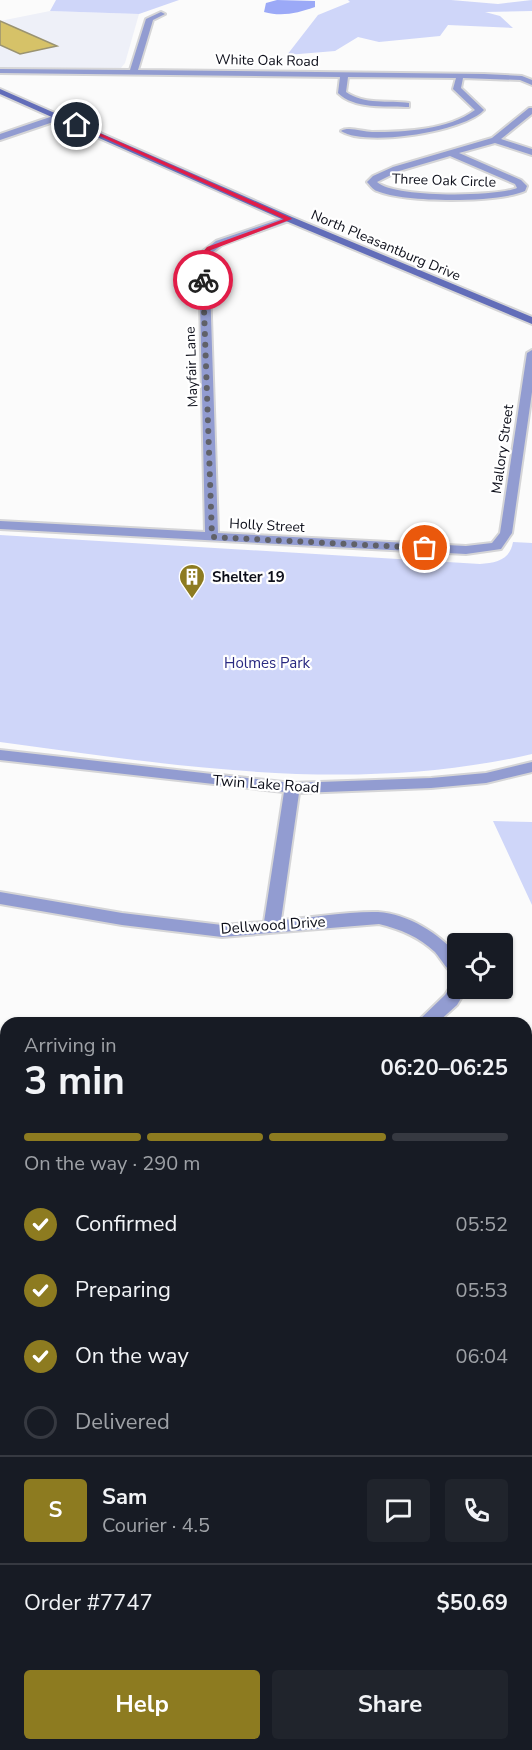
<!DOCTYPE html>
<meta charset="utf-8">
<style>
body{margin:0;font-family:"Nunito Sans",sans-serif;background:#20242c;color:#f1f3f6;height:100vh;display:flex;flex-direction:column;font-size:22px;white-space:nowrap}
*{box-sizing:border-box;margin:0}
p{font-size:20px;color:#9ea1a6}
.icon{flex:none;width:33px;height:33px;fill:none;stroke:currentColor;stroke-width:2;stroke-linecap:round;stroke-linejoin:round}
.map{position:relative;flex:1;overflow:hidden}
.side{position:absolute;left:0px;top:1017px;width:532px;height:734px;display:flex;flex-direction:column;background:#171b24;border-radius:18px 18px 0 0;box-shadow:0 2px 4px #0004}
.side>*{flex:none}
.buttons{position:absolute;left:447px;top:933px;display:grid;gap:12px}
.buttons a{display:grid;place-items:center;width:66px;height:66px;border-radius:6px;background:#171b24;box-shadow:0 2px 4px #0004;font-size:30px}
.pin{position:absolute;display:grid;place-items:center;width:51px;height:51px;color:#fff;margin:-26px;border:3px solid #fff;border-radius:50%;box-shadow:0 2px 6px #0007}
.courier{position:absolute;display:grid;place-items:center;width:60px;height:60px;margin:-30px;border:4px solid #e11d48;border-radius:50%;background:#fff;color:#222;box-shadow:0 2px 8px #0007}
.headline em{font-style:normal;font-weight:700}
.headline div{display:flex;flex-direction:column-reverse}
.headline{display:flex;align-items:center;justify-content:space-between;height:102px;padding:0 24px}
h1{font-size:39px;font-weight:700;line-height:45px}
.bar{display:grid;grid-template-columns:repeat(4,1fr);gap:9px 6px;align-content:center;height:72px;padding:0 24px}
.bar i{height:8px;border-radius:4px;background:#363941}
.bar .selected{background:#8d7b20}
.bar p{grid-column:span 4}
.line{display:flex;align-items:center;gap:15px;padding:0 24px;border-top:2px solid #363941}
.line div{flex:1}
.round{display:grid;place-items:center;flex:none;width:63px;height:63px;border-radius:6px;background:#20242c}
ol{padding:0 24px;list-style:none}
li{display:flex;align-items:center;gap:18px;height:66px}
li p{margin-inline-start:auto}
li .icon{padding:6px;border-radius:50%;background:#8d7b20;color:#fff;stroke-width:4}
li:last-child{color:#9ea1a6}
li i{width:33px;height:33px;border:3px solid #363941;border-radius:50%}
.button{display:flex;gap:12px;margin-top:auto;padding:12px 24px}
.button a{flex:1;height:69px;border-radius:6px;background:#8d7b20;color:#fff;font-size:24px;font-weight:700;line-height:69px;text-align:center}
.button a+a{background:#20242c;color:#f1f3f6}
.map>svg:first-child{display:block}
.built{fill:#eef0f8}
.green{fill:#cfd6f9}
.water{fill:#9ba9f7}
.lines{fill:none;stroke-linecap:round;stroke-linejoin:round}
.stream{stroke:#9ba9f7;stroke-width:9}
.building{fill:#d6c268;stroke:#9a9371;stroke-width:1.5}
.minor-casing{stroke:#d5d5d7;stroke-width:4}
.secondary-casing{stroke:#d5d5d7;stroke-width:4}
.minor{fill:#929cd1;fill-rule:evenodd}
.secondary{fill:#626db9;fill-rule:evenodd}
.route{fill:#e11d48}
.done{stroke:#606168;stroke-width:6;stroke-dasharray:0 10.8}
.labels{text-anchor:middle;stroke-width:4.5;stroke-linejoin:round;paint-order:stroke}
.far-street-label{font-size:14px;fill:#0c0e19;stroke:#fff}
.poi-label{font-size:15px;font-weight:bold;fill:#0c0e19;stroke:#fff;text-anchor:start}
.park-label{font-size:15px;fill:#292981;stroke:#fff}
.street-label{font-size:15px;fill:#0c0e19;stroke:#fff}
</style>
<div class="map">
<svg width="532" height="1750" viewBox="0 0 532 1750">
<rect width="100%" height="100%" fill="#fbfbfb"/>
<!-- built -->
<path class="built" d="M50 11 139 14 125 63 120 69 0 68V21Z"/>
<!-- green -->
<path class="green" d="M56 0H179L139 14 50 11Z
M348 0H451L498 4 532 0V11L485 12 500 16 513 28 448 25 440 36 379 42 358 37 335 51 287 55 318 15 350 2Z
M0 535 480 564C496 563 510 560 513 542L532 543V754C355 795 177 766 0 742Z
M493 821 532 822V905Z
M532 1109V1540L527 1546 526 1118Z
M71 1744H344V1745L339 1750H65Z"/>
<!-- water -->
<path class="water" d="M277 0 315 1V7C298 13 282 17 264 12L266 3Z"/>
<g class="lines">
<!-- stream -->
<path class="stream" d="M526 1366 532 1347
M288 1750 294 1744"/>
</g>
<!-- building -->
<path class="building" d="M0 21 16 28 57 46 20 54 0 45Z"/>
<g class="lines">
<defs>
<path id="minor" d="M161 12 165 14 153 20 138 70 484 74 522 76 532 80V85L520 80 463 78 461 88 484 110C464 132 365 147 341 131 348 126 363 132 372 132 405 132 448 130 475 110L453 89 456 78 348 77 346 92C364 105 389 100 409 103V107H406C385 106 354 109 338 93L340 77 0 73V69L130 70 146 19Z
M529 108H532V114L501 139 532 149V155L495 143 459 153 521 180 527 186 525 191C499 203 404 203 377 191 373 190 370 185 367 182L373 176 393 167 492 138ZM450 156 515 184 517 188C496 197 393 198 377 182L399 171Z
M59 114 63 117 62 119 0 140V134Z
M286 217 294 219 222 245 209 255 218 533 466 546 492 543 500 533 527 353 532 350V392L512 533 501 549 466 554 0 529V521L205 532 199 254 216 241Z
M0 750 292 783 431 778 486 773 532 762V772L486 783 431 788 299 793 281 920C311 918 349 911 378 912 408 914 439 933 458 956V976C448 973 442 960 435 952 419 937 400 929 379 924L222 937 122 925 0 904V892L122 913 222 925 264 922 284 792 0 760Z
M458 982V988H467L457 1005 437 1023H416L445 995 452 984Z
M6 1573V1599L0 1602V1576Z"/>
<path id="secondary" d="M0 89 292 217 532 317V324L286 221 0 94Z"/>
</defs>
<!-- minor casing -->
<use href="#minor" class="minor-casing"/>
<!-- secondary casing -->
<use href="#secondary" class="secondary-casing"/>
<!-- minor -->
<use href="#minor" class="minor"/>
<!-- secondary -->
<use href="#secondary" class="secondary"/>
</g>
<!-- route -->
<path class="route" d="M79 124 291 218 292 219 211 250 207 254 206 280 201 281V254L207 247 284 219 75 125Z"/>
<g class="lines">
<!-- done -->
<path class="done" d="M203 280 212 537 425 548"/>
</g>
<!-- icons -->
<defs>
<symbol id="building-pin" viewBox="-11 -11 22 30"><path d="M0 17L-7.5 6A9.5 9.5 0 1 1 7.5 6Z" fill="#8d7b20" stroke="#fff"/><path d="M-4-6H4V6H1V3H-1V6H-4ZM-2.5-4.3h1.7v1.8h-1.7ZM.8-4.3h1.7v1.8H.8ZM-2.5-1h1.7V.8h-1.7ZM.8-1h1.7V.8H.8Z" fill="#fff"/></symbol>
</defs>
<g fill-rule="evenodd">
<use href="#building-pin" x="177" y="562" width="30" height="40"/>
</g>
<g class="labels">
<!-- far-street labels -->
<g class="far-street-label">
<text transform="translate(267 60) rotate(1)" y="5">White Oak Road</text>
<text transform="translate(444 180) rotate(2)" y="5">Three Oak Circle</text>
<text transform="translate(386 245) rotate(23)" y="5">North Pleasantburg Drive</text>
<text transform="translate(191 367) rotate(-92)" y="5">Mayfair Lane</text>
<text transform="translate(502 449) rotate(-82)" y="5">Mallory Street</text>
<text transform="translate(267 525) rotate(3)" y="5">Holly Street</text>
</g>
<!-- poi labels -->
<g class="poi-label">
<text x="212" y="582">Shelter 19</text>
</g>
<!-- park labels -->
<g class="park-label">
<text x="267" y="668">Holmes Park</text>
</g>
<!-- street labels -->
<g class="street-label">
<text transform="translate(266 784) rotate(4)" y="5">Twin Lake Road</text>
<text transform="translate(273 925) rotate(-4)" y="5">Dellwood Drive</text>
</g>
</g>
</svg>
<div class="buttons">
<a><svg class="icon" aria-label="locate" viewBox="0 0 24 24"><circle cx="12" cy="12" r="6"/><path d="M12 2v4M12 18v4M2 12h4M18 12h4"/></svg></a>
</div>
<div class="pin" style="left:425px;top:548px;background:#ea580c"><svg class="icon" aria-label="bag" viewBox="0 0 24 24"><path d="M5 8h14l-1 12H6zM9 8a3 3 0 0 1 6 0"/></svg></div>
<div class="pin" style="left:77px;top:125px;background:#1f2937"><svg class="icon" aria-label="home" viewBox="0 0 24 24"><path d="M3 11l9-7 9 7M6 9v11h12V9"/></svg></div>
<div class="courier" style="left:203px;top:280px"><svg class="icon" aria-label="bike" viewBox="0 0 24 24"><circle cx="6" cy="16" r="4"/><circle cx="18" cy="16" r="4"/><path d="M6 16l4-8h5l3 8M10 8l3 8H6M13 5h3"/></svg></div>
<section class="side">
<div class="headline"><div><h1>3 min</h1><p>Arriving in</p></div><em>06:20–06:25</em></div>
<div class="bar"><i class="selected"></i><i class="selected"></i><i class="selected"></i><i></i><p>On the way · 290 m</p></div>
<ol>
<li><svg class="icon" aria-label="check" viewBox="0 0 24 24"><path d="M5 12l5 5 9-10"/></svg>Confirmed<p>05:52</p></li>
<li><svg class="icon" aria-label="check" viewBox="0 0 24 24"><path d="M5 12l5 5 9-10"/></svg>Preparing<p>05:53</p></li>
<li><svg class="icon" aria-label="check" viewBox="0 0 24 24"><path d="M5 12l5 5 9-10"/></svg>On the way<p>06:04</p></li>
<li><i></i>Delivered</li>
</ol>
<div class="line" style="height:108px"><b class="round" style="background:#8d7b20;color:#fff">S</b><div><b>Sam</b><p>Courier · 4.5</p></div><a class="round"><svg class="icon" aria-label="chat" viewBox="0 0 24 24"><path d="M4 5h16v11H9l-5 4z"/></svg></a><a class="round"><svg class="icon" aria-label="phone" viewBox="0 0 24 24"><path d="M5 4h4l2 5-3 2q2 4 5 5l2-3 5 2v4C11 20 4 13 5 4z"/></svg></a></div>
<div class="line" style="height:78px"><div>Order #7747</div><b>$50.69</b></div>
<div class="button"><a>Help</a><a>Share</a></div>
</section>
</div>
